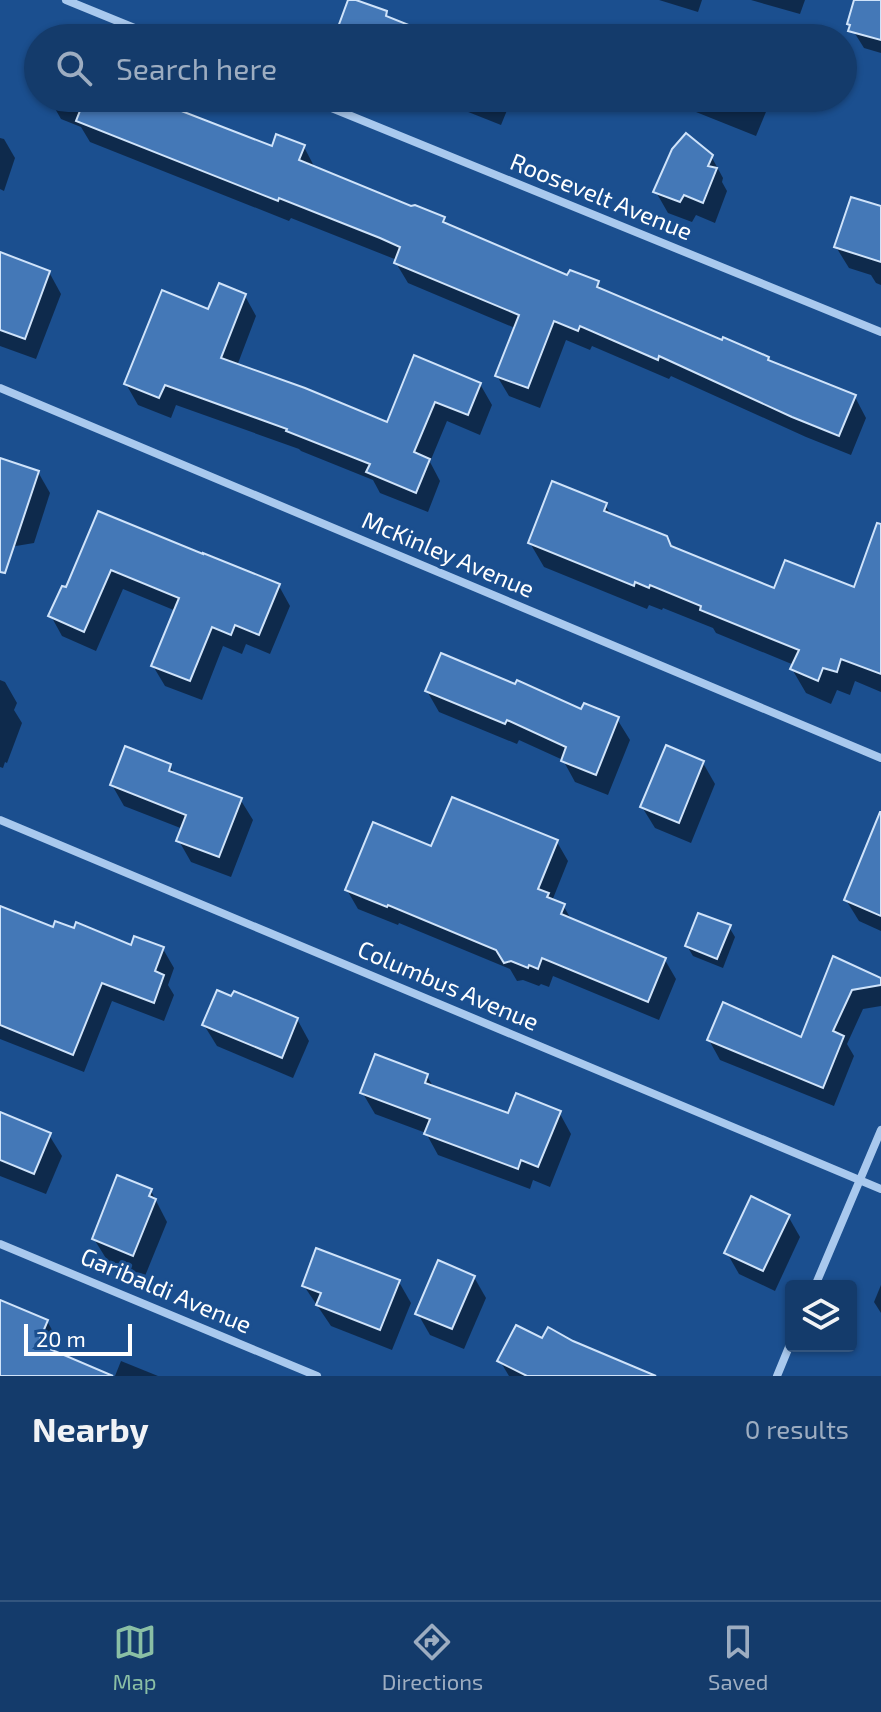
<!DOCTYPE html>
<style>
body{margin:0;font-family:"Exo 2",sans-serif;background:#1d4271;color:#f1f3f6}
.controls{position:absolute;right:24px;bottom:24px;display:grid;overflow:hidden;border-radius:8px;box-shadow:0 2px 6px #0004}
.controls button{width:72px;height:72px;display:grid;place-items:center;padding:0;border:0;border-bottom:2px solid #33557e;background:#143b6b;color:#f1f3f6;font:40px sans-serif}
.scale{position:absolute;left:24px;bottom:20px;width:108px;box-sizing:border-box;padding-left:8px;border:4px solid #fff;border-top:0;font-size:22px;line-height:28px;white-space:nowrap;color:#fff;-webkit-text-stroke:6px #1b4f8f;paint-order:stroke}
.list{margin:0;padding:0;list-style:none}
h2{display:flex;justify-content:space-between;align-items:center;height:104px;margin:0;padding:0 32px;font-size:34px}
h2 small{font-size:26px;font-weight:400;color:#9dadc1}
.icon{flex:none;width:44px;height:44px;fill:none;stroke:currentColor;stroke-width:2;stroke-linecap:round;stroke-linejoin:round}
.map{position:relative;flex:none;width:881px;height:1376px;overflow:hidden}
.search{position:absolute;background:#143b6b;box-shadow:0 2px 6px #0004;left:24px;right:24px;top:24px;height:88px;display:flex;align-items:center;gap:20px;box-sizing:border-box;padding:0 28px;border-radius:44px;color:#9dadc1;font-size:30px}
.sheet{height:224px;background:#143b6b}
nav{display:flex;justify-content:space-around;align-items:center;box-sizing:border-box;height:112px;border-top:2px solid #33557e;background:#143b6b;font-size:22px;color:#9dadc1}
nav a{display:grid;justify-items:center;gap:4px}
nav .on{color:#8abfa5}
.map>svg:first-child{display:block}
.shadow{fill:#0007}
.building{fill:#4478b7;stroke:#cfe3fa;stroke-width:2}
.lines{fill:none;stroke-linecap:round;stroke-linejoin:round}
.street{stroke:#a9c9ee;stroke-width:8}
.labels{text-anchor:middle;stroke-width:6;stroke-linejoin:round;paint-order:stroke}
.street-label{font-size:24px;fill:#fff;stroke:#1b4f8f}
</style>
<div class="map">
<svg width="881" height="1376" viewBox="0 0 881 1376">
<rect width="100%" height="100%" fill="#1b4f8f"/>
<g class="shadow">
<path d="M659,0H702L698,12Z"/>
<path d="M751,0H805L800,14Z"/>
<path d="M856,0H881V53L864,48L849,24Z"/>
<path d="M49,98H142L273,148L304,147L315,168L411,208L444,219L448,226L568,278L598,283L602,291L768,359L770,363L855,397L866,418L851,455L806,437L671,376L669,379L592,346L590,350L566,340L540,408L509,396L497,376L515,328L408,283L396,263L397,260L291,218L289,221L90,142L81,127L61,119Z"/>
<path d="M433,98H512L501,125Z"/>
<path d="M688,98H762L768,107L756,136L696,112Z"/>
<path d="M0,138L4,139L15,158L4,191L0,189Z"/>
<path d="M711,156L723,178L722,182L727,191L715,223L696,215L692,222L668,213L656,192Z"/>
<path d="M881,209V285L876,283L871,275L849,268L836,247Z"/>
<path d="M0,254L49,272L61,294L36,359L0,346Z"/>
<path d="M245,296L256,316L237,366L388,424L415,358L480,384L492,405L480,435L447,421L430,462L440,481L428,512L380,493L373,480L301,451L299,449L176,405L171,418L138,405L126,384L209,312Z"/>
<path d="M0,460L38,472L50,493L34,543L16,546L0,541Z"/>
<path d="M605,505L612,516L671,548L775,590L855,589L881,533V692L855,681L850,695L837,690L831,704L806,693L792,669L794,665L716,633L713,628L663,608L662,610L649,605L647,609L544,567L530,543Z"/>
<path d="M99,513L279,586L290,606L270,654L246,644L242,654L223,646L202,700L165,686L153,666L176,611L123,589L96,651L62,636L51,616L67,590Z"/>
<path d="M0,680L5,682L17,703L14,710L22,723L7,763L5,762L3,768L0,767Z"/>
<path d="M427,691L617,719L630,740L608,795L575,782L563,760L519,740L517,744L439,712Z"/>
<path d="M703,763L715,784L691,843L655,828L642,807Z"/>
<path d="M170,766L175,775L240,799L253,820L231,877L191,862L179,841L183,829L124,806L112,785Z"/>
<path d="M881,837V931L859,921L846,900Z"/>
<path d="M557,842L568,861L552,901L563,905L572,921L665,960L676,979L659,1020L553,976L549,987L541,984L539,986L523,980L517,981L510,969L399,923L398,925L358,909L347,890L432,848Z"/>
<path d="M0,908L54,929L132,947L163,949L174,968L168,985L174,995L164,1021L112,1001L84,1072L0,1039Z"/>
<path d="M729,927L735,937L723,968L693,956L687,946Z"/>
<path d="M835,959L881,980V1006L863,1009L847,1044L854,1056L834,1106L720,1060L709,1040L802,1039Z"/>
<path d="M297,1019L309,1041L293,1078L217,1046L204,1025Z"/>
<path d="M427,1076L434,1088L509,1116L559,1112L571,1134L550,1187L533,1180L530,1189L438,1155L426,1133L375,1114L362,1092Z"/>
<path d="M0,1115L49,1135L62,1156L46,1194L0,1176Z"/>
<path d="M151,1191L167,1222L145,1276L107,1260L94,1239Z"/>
<path d="M788,1216L800,1237L775,1291L739,1274L727,1253Z"/>
<path d="M474,1277L486,1298L464,1349L430,1335L418,1314Z"/>
<path d="M399,1282L411,1303L392,1350L331,1326L304,1286Z"/>
<path d="M881,1285V1313L874,1302Z"/>
<path d="M0,1315L47,1321L59,1342L55,1353L111,1376H0Z"/>
<path d="M543,1340L572,1342L649,1376H509L500,1361Z"/>
<path d="M121,1361L158,1376H115Z"/>
</g>
<g class="building">
<path d="M348,0H356L387,11L386,16L436,36V38H334Z"/>
<path d="M854,0H881V40L848,31L850,25L847,24Z"/>
<path d="M85,98H148L272,146L276,134L305,145L299,160L411,206L415,205L445,217L443,222L567,275L570,270L599,281L597,287L722,340L723,337L769,357L768,360L856,395L839,436L792,417L659,356L658,360L580,326L578,331L554,321L528,388L495,376L519,315L394,263L400,247L380,238L279,198L278,201L76,121Z"/>
<path d="M686,133L713,155L708,166L717,168L703,203L684,195L680,202L653,192L672,149Z"/>
<path d="M851,197L881,206V262L834,247Z"/>
<path d="M0,252L50,271L25,339L0,330Z"/>
<path d="M219,283L246,294L221,358L305,388L387,422L414,355L481,383L468,415L435,402L414,452L430,459L416,493L366,472L370,464L286,431L287,429L165,385L159,398L124,384L162,290L208,309Z"/>
<path d="M0,458L39,471L5,573L0,572Z"/>
<path d="M552,481L607,503L604,511L667,536L671,546L774,588L785,560L854,587L877,523L881,524V674L841,659L837,672L823,668L818,681L790,669L799,650L700,610L701,606L650,585L649,588L635,582L634,586L528,543Z"/>
<path d="M98,511L203,554V553L280,584L259,635L235,625L231,635L212,627L190,681L151,666L179,598L111,570L84,632L48,616L62,586L66,587Z"/>
<path d="M441,653L515,684L517,680L581,709L584,703L619,717L596,775L561,761L566,747L507,720L505,724L425,691Z"/>
<path d="M666,745L704,761L679,823L640,807Z"/>
<path d="M125,746L171,764L169,771L242,798L219,857L176,841L186,815L110,785Z"/>
<path d="M452,797L558,840L538,889L549,893L547,897L565,904L561,914L666,958L648,1002L542,958L538,969L529,965L528,968L511,961L504,963L496,950L388,905L387,907L345,890L373,822L431,846Z"/>
<path d="M880,812H881V916L844,900Z"/>
<path d="M0,906L53,927L55,921L74,928L76,922L131,945L134,936L164,947L155,971L164,975L154,1003L102,983L73,1055L0,1025Z"/>
<path d="M698,913L731,925L717,959L685,946Z"/>
<path d="M833,956L881,978V985L852,990L833,1031L844,1036L823,1088L707,1040L723,1002L801,1037Z"/>
<path d="M217,990L231,996L234,991L298,1018L282,1058L202,1025Z"/>
<path d="M375,1054L428,1074L425,1083L508,1113L516,1093L561,1111L538,1167L521,1160L518,1169L424,1134L430,1119L360,1093Z"/>
<path d="M0,1112L51,1133L34,1174L0,1160Z"/>
<path d="M117,1175L152,1189L149,1196L156,1199L133,1256L92,1239Z"/>
<path d="M751,1196L790,1215L763,1271L724,1253Z"/>
<path d="M316,1248L400,1280L380,1330L316,1305L321,1293L302,1286Z"/>
<path d="M438,1260L475,1276L452,1329L415,1314Z"/>
<path d="M0,1300L48,1320L38,1344L113,1376H0Z"/>
<path d="M516,1325L542,1338L548,1327L573,1341L656,1376H527L497,1361Z"/>
</g>
<g class="lines">
<g class="street">
<path d="M66,0L159,38"/>
<path d="M307,98L881,332"/>
<path d="M0,388L881,758"/>
<path d="M0,820L881,1189"/>
<path d="M0,1244L317,1376"/>
<path d="M815,1286L881,1130"/>
<path d="M777,1376L791,1342"/>
</g>
</g>
<g class="labels">
<g class="street-label">
<text transform="translate(601 197) rotate(22)" y="8">Roosevelt Avenue</text>
<text transform="translate(448 555) rotate(23)" y="8">McKinley Avenue</text>
<text transform="translate(448 986) rotate(23)" y="8">Columbus Avenue</text>
<text transform="translate(166 1291) rotate(23)" y="8">Garibaldi Avenue</text>
</g>
</g>
</svg>
<div class="controls">
<button><svg class="icon" aria-label="layers" viewBox="0 0 24 24"><path d="M12 4l9 5-9 5-9-5zM3 14l9 5 9-5"/></svg></button>
</div>
<div class="scale">20 m</div>
<div class="search"><svg class="icon" aria-label="search" viewBox="0 0 24 24"><circle cx="10" cy="10" r="6"/><path d="M15 15l6 6"/></svg>Search here</div>
</div>
<section class="sheet">
<h2>Nearby<small>0 results</small></h2>
<ul class="list">
</ul>
</section>
<nav>
<a class="on"><svg class="icon" aria-label="map" viewBox="0 0 24 24"><path d="M3 6l6-2 6 2 6-2v14l-6 2-6-2-6 2zM9 4v14M15 6v14"/></svg>Map</a>
<a><svg class="icon" aria-label="directions" viewBox="0 0 24 24"><path d="M12 3l9 9-9 9-9-9zM9 14v-3h6M13 9l2 2-2 2"/></svg>Directions</a>
<a><svg class="icon" aria-label="saved" viewBox="0 0 24 24"><path d="M7 4h10v16l-5-4-5 4z"/></svg>Saved</a>
</nav>
